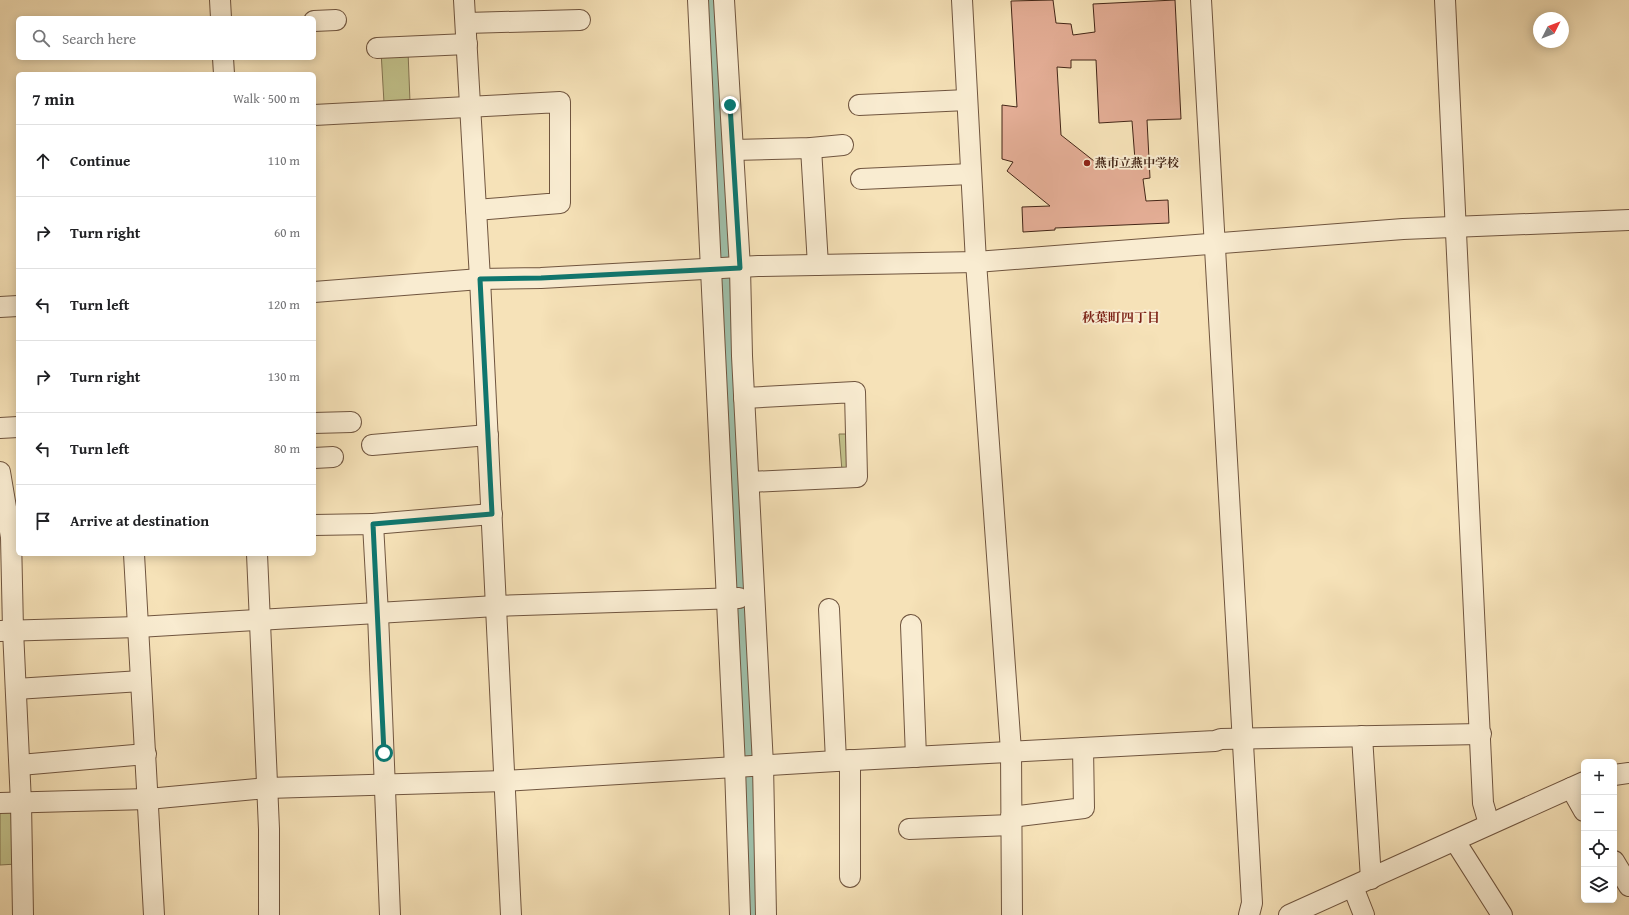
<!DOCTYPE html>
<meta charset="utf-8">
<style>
body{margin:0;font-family:"Gentium Book Plus","Noto Serif JP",serif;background:#f6f6f6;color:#202124}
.controls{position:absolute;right:12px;bottom:12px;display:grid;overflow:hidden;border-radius:6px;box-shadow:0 2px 10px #0003}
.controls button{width:36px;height:36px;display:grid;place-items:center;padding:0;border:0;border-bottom:1px solid #e0e0e0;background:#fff;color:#202124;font:20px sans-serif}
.compass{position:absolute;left:1533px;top:12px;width:36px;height:36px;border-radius:50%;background:#fff;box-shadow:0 2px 10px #0003;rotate:48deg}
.stop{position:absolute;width:12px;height:12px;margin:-9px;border:3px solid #0f766e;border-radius:50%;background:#fff}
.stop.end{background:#0f766e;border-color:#fff;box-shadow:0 1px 4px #0008}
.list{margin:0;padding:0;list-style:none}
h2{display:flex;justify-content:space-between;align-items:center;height:52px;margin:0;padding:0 16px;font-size:17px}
h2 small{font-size:13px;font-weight:400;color:#757577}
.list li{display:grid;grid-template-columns:26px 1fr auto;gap:12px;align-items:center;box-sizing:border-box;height:72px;padding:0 16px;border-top:1px solid #e0e0e0}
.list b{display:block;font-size:15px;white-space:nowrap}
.list em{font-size:13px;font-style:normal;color:#757577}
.icon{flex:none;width:22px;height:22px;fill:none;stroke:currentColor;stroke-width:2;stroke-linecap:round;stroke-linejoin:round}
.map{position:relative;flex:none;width:1629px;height:915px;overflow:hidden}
.search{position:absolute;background:#fff;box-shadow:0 2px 10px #0003;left:16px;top:16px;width:300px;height:44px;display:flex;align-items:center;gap:10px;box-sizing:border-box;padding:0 14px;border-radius:6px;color:#757577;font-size:15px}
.panel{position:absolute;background:#fff;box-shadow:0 2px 10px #0003;left:16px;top:72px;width:300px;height:484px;border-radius:6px}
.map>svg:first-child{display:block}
.green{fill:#c2c28b;stroke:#837451}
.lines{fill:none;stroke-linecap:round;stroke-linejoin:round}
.canal{stroke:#9ebfa9;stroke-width:14}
.building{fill:#e3ad95;stroke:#442617;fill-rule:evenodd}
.minor-casing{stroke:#70553f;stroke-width:22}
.minor{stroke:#f9ecd1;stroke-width:20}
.route{stroke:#0f766e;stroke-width:5}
.poi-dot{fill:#8f2418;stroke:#f9ecd1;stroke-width:1.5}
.labels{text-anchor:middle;stroke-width:4;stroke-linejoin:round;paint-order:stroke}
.poi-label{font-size:12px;font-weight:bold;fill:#442617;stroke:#f9ecd1;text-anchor:start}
.neighbourhood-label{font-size:13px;font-weight:bold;fill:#7a1f14;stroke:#f9ecd1}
</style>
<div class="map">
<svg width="1629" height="915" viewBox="0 0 1629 915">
<rect width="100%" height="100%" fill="#f6e2b8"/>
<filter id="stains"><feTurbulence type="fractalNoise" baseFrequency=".005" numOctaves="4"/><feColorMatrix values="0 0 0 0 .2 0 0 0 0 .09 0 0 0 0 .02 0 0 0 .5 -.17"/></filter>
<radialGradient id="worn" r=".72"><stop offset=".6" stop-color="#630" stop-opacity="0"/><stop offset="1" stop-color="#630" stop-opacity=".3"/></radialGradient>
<g class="green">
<path d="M381,51H408L410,102L384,103Z"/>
<path d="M839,434H853L855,465L842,471Z"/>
<path d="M0,811H12L17,864L0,865Z"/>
</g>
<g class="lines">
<path class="canal" d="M710,0L753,915"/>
</g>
<path class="building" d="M1053,0L1056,23L1071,24L1073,35L1095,32L1093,4L1175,0L1181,119L1147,120L1150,178L1143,179L1146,201L1168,200L1169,223L1055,228V230L1023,232L1022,207L1050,206L1007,171L1013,162L1002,159V105L1017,107L1011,1ZM1071,60H1096L1099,123L1132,121L1135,160L1094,161L1061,135L1057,67L1071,68Z"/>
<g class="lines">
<g class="minor-casing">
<g id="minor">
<path d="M220,0L221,18"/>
<path d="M464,0L480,279L511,915"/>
<path d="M698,0L735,767L740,915"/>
<path d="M724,0L740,268L742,356L763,765L766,915"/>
<path d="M962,0L976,262L1011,751L1012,915"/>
<path d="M1201,0L1252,903L1249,915"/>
<path d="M1445,0L1483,803L1489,824"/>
<path d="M314,21L336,20"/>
<path d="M466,23L580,20"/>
<path d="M377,48L467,44"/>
<path d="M223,58L224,74"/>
<path d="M859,105L967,100"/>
<path d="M314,115L560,102V203L476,210"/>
<path d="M811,148L818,265"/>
<path d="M733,150L811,148L843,145"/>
<path d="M861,179L971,174"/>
<path d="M314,292L480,279L541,278L758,266L976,262L1403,229L1629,220"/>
<path d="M0,307L18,306"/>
<path d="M744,398L855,392L857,477L749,482"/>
<path d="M314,423L351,422"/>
<path d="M0,428L18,427"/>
<path d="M372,445L488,435"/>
<path d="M314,458L333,457"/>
<path d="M0,472L11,537L13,630L21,803L23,915"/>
<path d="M373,524L492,514"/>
<path d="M314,525L373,524L378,614L390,915"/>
<path d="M134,554L154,915"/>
<path d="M257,554L269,829V915"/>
<path d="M829,609L836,761"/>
<path d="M911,625L916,757"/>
<path d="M0,631L138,627L496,606L739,598"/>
<path d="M16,689L141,681"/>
<path d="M1362,736L1371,879"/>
<path d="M850,760V877"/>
<path d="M20,765L146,754"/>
<path d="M1614,775L1629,773"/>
<path d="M1571,788L1584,811"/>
<path d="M0,803L148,799L267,788L505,781L836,761L1215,741L1221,739L1481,734"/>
<path d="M1011,817L1084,808L1083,748"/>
<path d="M909,829L1011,825"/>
<path d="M1455,841L1502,915"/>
<path d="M1614,861L1629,886"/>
<path d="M1353,887L1364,915"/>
<path d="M1289,915L1584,782"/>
</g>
</g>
<use href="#minor" class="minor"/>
</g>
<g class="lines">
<path class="route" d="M384,753L373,524L492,514L480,279L541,278L740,268L730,105"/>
</g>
<circle class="poi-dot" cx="1087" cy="163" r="4"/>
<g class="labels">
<g class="poi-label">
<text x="1095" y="167">燕市立燕中学校</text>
</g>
<g class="neighbourhood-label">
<text x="1121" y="322">秋葉町四丁目</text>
</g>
</g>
<rect width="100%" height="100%" filter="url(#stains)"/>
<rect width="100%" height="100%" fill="url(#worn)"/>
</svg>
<div class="controls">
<button>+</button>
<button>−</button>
<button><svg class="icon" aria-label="locate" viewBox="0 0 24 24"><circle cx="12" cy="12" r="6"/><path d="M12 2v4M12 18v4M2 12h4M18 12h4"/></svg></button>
<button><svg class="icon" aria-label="layers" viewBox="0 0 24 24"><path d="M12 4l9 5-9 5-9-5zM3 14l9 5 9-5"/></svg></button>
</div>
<svg class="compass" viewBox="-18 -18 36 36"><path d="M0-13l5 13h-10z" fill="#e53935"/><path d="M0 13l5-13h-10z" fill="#757577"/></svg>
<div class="stop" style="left:384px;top:753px"></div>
<div class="stop end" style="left:730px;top:105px"></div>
<div class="search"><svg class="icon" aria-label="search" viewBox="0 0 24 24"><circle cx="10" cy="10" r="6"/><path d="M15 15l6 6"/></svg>Search here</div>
<section class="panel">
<h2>7 min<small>Walk · 500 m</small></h2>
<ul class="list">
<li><svg class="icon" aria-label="ahead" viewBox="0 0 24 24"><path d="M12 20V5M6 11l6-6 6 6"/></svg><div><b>Continue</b></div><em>110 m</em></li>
<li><svg class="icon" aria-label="right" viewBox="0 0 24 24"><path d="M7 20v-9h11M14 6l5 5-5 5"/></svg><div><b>Turn right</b></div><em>60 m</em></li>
<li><svg class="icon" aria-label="left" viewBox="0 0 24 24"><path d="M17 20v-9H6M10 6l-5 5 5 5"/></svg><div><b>Turn left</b></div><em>120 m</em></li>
<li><svg class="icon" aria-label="right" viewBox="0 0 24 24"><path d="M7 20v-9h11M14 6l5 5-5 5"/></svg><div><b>Turn right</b></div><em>130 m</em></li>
<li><svg class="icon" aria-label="left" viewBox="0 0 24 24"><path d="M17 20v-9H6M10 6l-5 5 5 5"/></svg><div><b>Turn left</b></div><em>80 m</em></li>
<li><svg class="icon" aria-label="arrive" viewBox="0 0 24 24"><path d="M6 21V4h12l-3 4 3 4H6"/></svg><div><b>Arrive at destination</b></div></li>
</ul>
</section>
</div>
